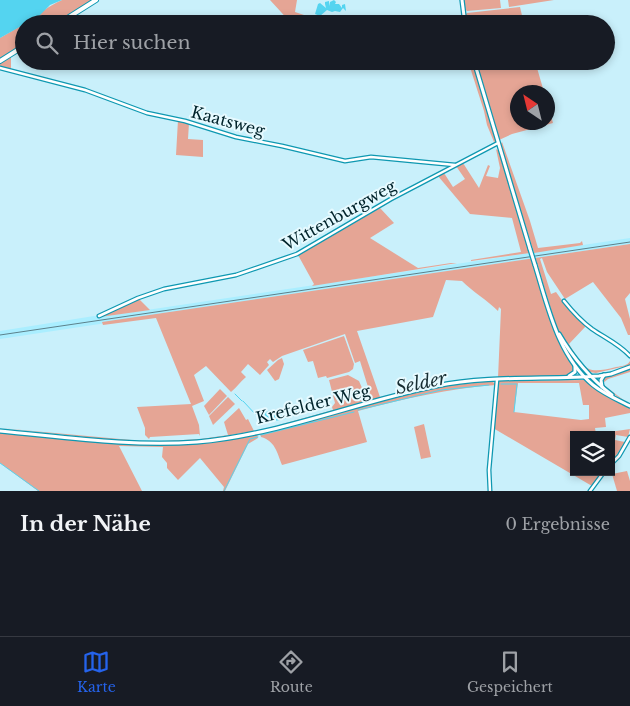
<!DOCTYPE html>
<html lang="de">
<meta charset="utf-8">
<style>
body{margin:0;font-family:"Libre Baskerville",serif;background:#20242c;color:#f1f3f6}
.controls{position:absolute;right:15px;bottom:15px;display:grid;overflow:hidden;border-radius:0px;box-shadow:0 2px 8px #0003}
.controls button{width:45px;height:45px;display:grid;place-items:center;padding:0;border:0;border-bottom:1px solid #363941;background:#171b24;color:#f1f3f6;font:25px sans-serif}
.compass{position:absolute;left:510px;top:85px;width:45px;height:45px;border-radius:50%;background:#171b24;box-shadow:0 2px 8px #0003;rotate:325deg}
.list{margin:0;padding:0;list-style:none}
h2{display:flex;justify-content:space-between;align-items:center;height:65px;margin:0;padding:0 20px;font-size:21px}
h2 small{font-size:16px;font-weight:400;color:#9ea1a6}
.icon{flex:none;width:28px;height:28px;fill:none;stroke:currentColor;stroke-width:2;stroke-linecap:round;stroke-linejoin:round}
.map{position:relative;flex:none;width:630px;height:491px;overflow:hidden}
.search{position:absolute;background:#171b24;box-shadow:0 2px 8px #0003;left:15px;right:15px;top:15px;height:55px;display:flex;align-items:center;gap:12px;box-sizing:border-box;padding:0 18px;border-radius:28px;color:#9ea1a6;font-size:19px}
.sheet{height:145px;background:#171b24}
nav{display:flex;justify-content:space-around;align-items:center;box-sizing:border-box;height:70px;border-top:1px solid #363941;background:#171b24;font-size:14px;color:#9ea1a6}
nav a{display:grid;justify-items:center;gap:2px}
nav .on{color:#2563eb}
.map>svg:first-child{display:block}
.built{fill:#aef}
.green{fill:#e5a595;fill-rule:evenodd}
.water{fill:#54d4f0}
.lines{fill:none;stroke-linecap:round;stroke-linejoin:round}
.stream{stroke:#54d4f0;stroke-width:1}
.minor-casing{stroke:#0e98b1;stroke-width:5}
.tertiary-casing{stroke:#0e98b1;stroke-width:5.5}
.primary-casing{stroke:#0e98b1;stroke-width:6}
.minor{stroke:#fff;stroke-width:2.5}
.tertiary{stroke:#fff;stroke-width:3}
.primary{stroke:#fff;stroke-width:4}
.rail{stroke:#5c818b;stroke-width:1}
.tertiary-bridge-casing{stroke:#0e98b1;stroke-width:5.5;stroke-linecap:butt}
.tertiary-bridge{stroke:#fff;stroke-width:3}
.labels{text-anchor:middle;stroke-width:4;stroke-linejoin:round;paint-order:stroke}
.street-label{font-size:16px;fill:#00232b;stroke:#e6faff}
.water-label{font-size:18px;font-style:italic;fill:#172d32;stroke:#e6faff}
</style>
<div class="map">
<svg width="630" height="491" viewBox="0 0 630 491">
<rect width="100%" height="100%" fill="#c9f0fb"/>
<path class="built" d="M630,238V244L0,339V331L94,316L100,317Z"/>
<g class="green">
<path d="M62,0H94L56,24H24C37,16 48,6 62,0Z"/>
<path d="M270,0H297L295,12L307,16L304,24H292Z"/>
<path d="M463,0H500L501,8L467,11L464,8Z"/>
<path d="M508,0H554L509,7Z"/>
<path d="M520,7L524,24H466L465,15L467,13Z"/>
<path d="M24,24V44L0,59V38Z"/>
<path d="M24,47V49L11,57V69L0,67V62Z"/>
<path d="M468,61H472L496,141L494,142L487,125L484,111Z"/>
<path d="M475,61H535L544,92H518V122H548V106L553,123L512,134L499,140Z"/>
<path d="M178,120L189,123L188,139L203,140V157L176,155Z"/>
<path d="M502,142L530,221L538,248L580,243L582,241L583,245L534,253L500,145Z"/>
<path d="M496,149L500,152L530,253L471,261V260L521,252L512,218L470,214L438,176L444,173L453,187L465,179L456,166L463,163L479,188L488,165L490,166L486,176L498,178L500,168Z"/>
<path d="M380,208L394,223L370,238L418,268L451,263H457L312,286L314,284L298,255Z"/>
<path d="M630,244V293L625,299L630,319V335H628L621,318L593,282L565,299L547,272L542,258L540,259L551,294L556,292L569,310L586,326L569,344C584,369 586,375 616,367C622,366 627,366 630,361V365L596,373L589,372L584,368L566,344L557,329L536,260H532L555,334L574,366L573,373C557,380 517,378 498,378L501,309L499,307L498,311C487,300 473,292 462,281L446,280L433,317L357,331L380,397L440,383L495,377V378L446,383L420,388L261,430L333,410L332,407L335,403L329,380L348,375L359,381L362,388L368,387L360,361L355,363L345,334L282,356L273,362L270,359L267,362L269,365L260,375L248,364L241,372L246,377C240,382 237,387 231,392L206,366L194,375L204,401L192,406L199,425L200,436L199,434L150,437L149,439L145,435V428L137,407L191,404L156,318L103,325L102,322Z"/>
<path d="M139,299L150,310L100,317L101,316Z"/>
<path d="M344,336L354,364L353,369L349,372L327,378L326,376L318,378L313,361L308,362L303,350Z"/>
<path d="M282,358L284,364L279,379L275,381L267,370L278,360Z"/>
<path d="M630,368V372L608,379L603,383L605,386L630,405L603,387L602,380L604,377Z"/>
<path d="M584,380L601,392L630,408V413L605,418L606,427L595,428L596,434L630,429L628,437L616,435L615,440L625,442L611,463V435H574V472H603L592,486L493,428L498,383L500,381ZM518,383H579L583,405H589V419L581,420L514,412Z"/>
<path d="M492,381L496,385C449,388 404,399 358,411L367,442L282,465C277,452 275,441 261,437L260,433L437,387Z"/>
<path d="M220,389L227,396L209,415L204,406Z"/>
<path d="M228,397L235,404L213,425L209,416Z"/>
<path d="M239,408L246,420L248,419L254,431L202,440L147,442L201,439L228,435L224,422Z"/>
<path d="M424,424L431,457L421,459L414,427Z"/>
<path d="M0,428L142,441L104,439Z"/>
<path d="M0,432L108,442L164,445L211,442L257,433L258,438L248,444L225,491H223L224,487L200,458L178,480L167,468V463L162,457L163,447L119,446L142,491H38L0,463Z"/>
<path d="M627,471L630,481V491H617L612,474Z"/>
</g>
<g class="water">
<path d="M0,0H62L50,5L39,16L0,38Z"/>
<path d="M334,0L336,2L335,4H339L342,8V5L345,4L346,11L343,8L340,12L335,11L332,12L327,10L320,16L315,14L318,4L320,3L326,8L325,4V2L329,1V6L330,2Z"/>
<path d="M297,405L299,406L300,413C291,419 267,424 258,419L257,416C268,408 284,410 297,405Z"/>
</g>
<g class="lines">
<g class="stream">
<path d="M501,384H517L514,412"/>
<path d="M235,394L242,401"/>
<path d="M243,401L257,416"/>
<path d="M358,410L441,390L489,385"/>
<path d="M261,435L354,412"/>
<path d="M0,463L39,491"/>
<path d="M224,491L250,439L258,437"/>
</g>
<g class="minor-casing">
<g id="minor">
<path d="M0,68L85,90L147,113L185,121L236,137L282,146L345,161L371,157L455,165"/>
<path d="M564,301C572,311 581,321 592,329C605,338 619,344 630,356"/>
<path d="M99,316L138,298L164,289L236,275L297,254L391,199L498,143"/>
<path d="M611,464L619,456L630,437"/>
<path d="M490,491L489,470L497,380"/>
<path d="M590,491L604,472"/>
</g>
</g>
<g class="tertiary-casing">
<g id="tertiary">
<path d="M462,0L465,24"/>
<path d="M474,61L530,249"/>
<path d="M535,265C548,307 558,356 593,385C604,394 618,400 630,406"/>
<path d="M559,334C573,358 590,378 612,395"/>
<path d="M569,376L575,372V366"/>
<path d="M602,387L601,380L604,375"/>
<path d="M0,431C65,437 131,447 197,442C279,435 356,402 436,386C490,375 545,380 599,376L611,374L630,367"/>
</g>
</g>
<g class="primary-casing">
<g id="primary">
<path d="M58,24L96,0"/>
<path d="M0,61L24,46"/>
</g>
</g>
<use href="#minor" class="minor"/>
<use href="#tertiary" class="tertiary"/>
<use href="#primary" class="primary"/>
<path class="rail" d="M0,335L630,242"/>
<g class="tertiary-bridge-casing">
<path id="tertiary-bridge" d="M530,249L535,265"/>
</g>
<use href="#tertiary-bridge" class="tertiary-bridge"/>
</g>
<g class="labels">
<g class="street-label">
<text transform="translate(228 121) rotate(15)" y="6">Kaatsweg</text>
<text transform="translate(339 215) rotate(-29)" y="6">Wittenburgweg</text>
<text transform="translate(313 404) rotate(-14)" y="6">Krefelder Weg</text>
</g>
<g class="water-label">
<text transform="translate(421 383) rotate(-12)" y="6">Selder</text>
</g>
</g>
</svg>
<div class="controls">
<button><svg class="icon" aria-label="layers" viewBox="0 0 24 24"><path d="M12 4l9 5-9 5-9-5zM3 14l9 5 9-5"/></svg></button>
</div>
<svg class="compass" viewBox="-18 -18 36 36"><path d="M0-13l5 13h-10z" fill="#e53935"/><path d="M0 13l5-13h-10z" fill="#9ea1a6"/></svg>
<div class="search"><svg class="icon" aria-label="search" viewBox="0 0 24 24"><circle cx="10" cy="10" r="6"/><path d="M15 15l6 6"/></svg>Hier suchen</div>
</div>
<section class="sheet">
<h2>In der Nähe<small>0 Ergebnisse</small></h2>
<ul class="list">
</ul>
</section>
<nav>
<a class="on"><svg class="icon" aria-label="map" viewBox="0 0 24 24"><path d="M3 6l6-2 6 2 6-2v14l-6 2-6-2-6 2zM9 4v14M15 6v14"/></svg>Karte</a>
<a><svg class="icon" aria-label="directions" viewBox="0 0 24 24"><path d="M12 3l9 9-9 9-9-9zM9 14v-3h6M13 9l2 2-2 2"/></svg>Route</a>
<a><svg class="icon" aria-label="saved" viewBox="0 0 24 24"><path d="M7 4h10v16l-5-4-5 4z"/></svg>Gespeichert</a>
</nav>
